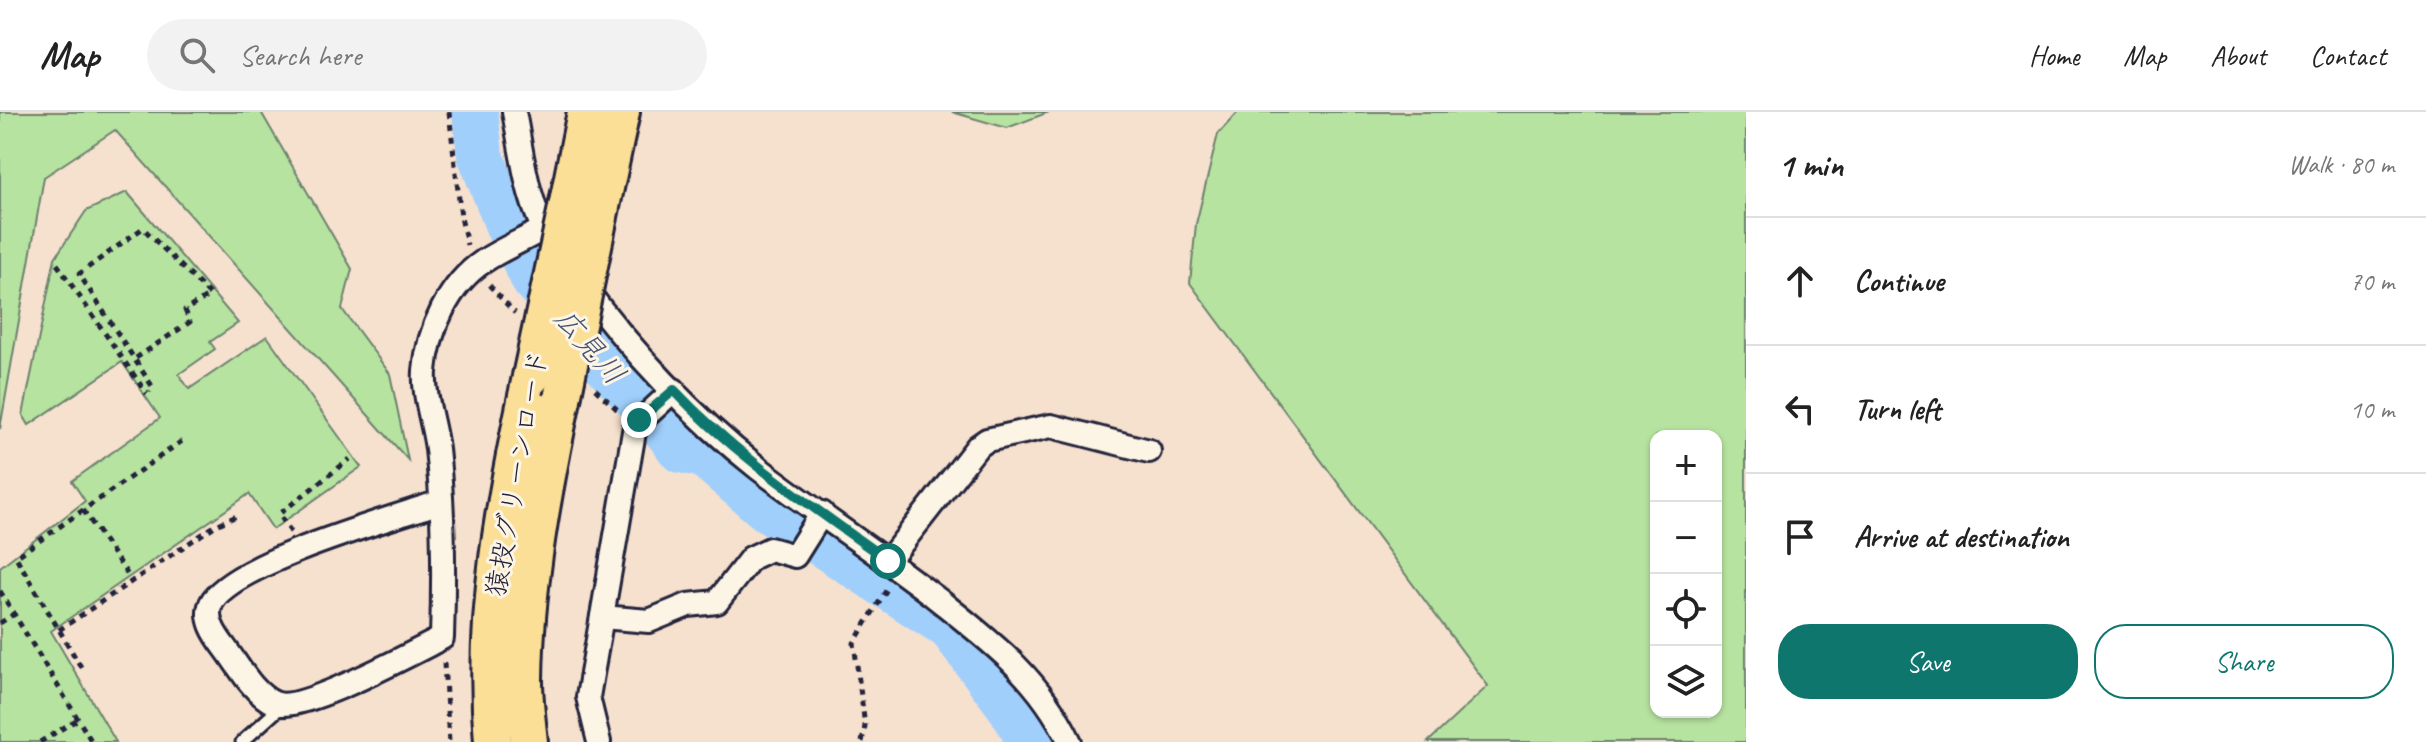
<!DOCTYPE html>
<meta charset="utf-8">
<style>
body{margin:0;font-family:Caveat,"Klee One",sans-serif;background:#f2f2f2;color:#222}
.controls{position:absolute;right:24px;bottom:24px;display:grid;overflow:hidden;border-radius:16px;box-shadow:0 2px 6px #0004}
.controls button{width:72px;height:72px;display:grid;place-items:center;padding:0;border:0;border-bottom:2px solid #e0e0e0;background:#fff;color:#222;font:40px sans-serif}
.stop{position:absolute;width:24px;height:24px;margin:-18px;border:6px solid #0f766e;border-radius:50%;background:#fff}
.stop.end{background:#0f766e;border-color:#fff;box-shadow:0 2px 8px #0008}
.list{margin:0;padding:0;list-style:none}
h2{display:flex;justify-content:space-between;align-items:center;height:104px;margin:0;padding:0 32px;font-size:34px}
h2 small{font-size:26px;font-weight:400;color:#767676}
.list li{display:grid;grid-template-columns:52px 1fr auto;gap:24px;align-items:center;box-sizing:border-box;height:128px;padding:0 32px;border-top:2px solid #e0e0e0}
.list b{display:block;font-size:30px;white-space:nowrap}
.list em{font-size:26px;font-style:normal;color:#767676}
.actions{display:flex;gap:16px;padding:24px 32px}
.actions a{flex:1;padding:18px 0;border:2px solid #0f766e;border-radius:32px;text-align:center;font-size:28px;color:#0f766e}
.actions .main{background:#0f766e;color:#fff}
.icon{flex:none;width:44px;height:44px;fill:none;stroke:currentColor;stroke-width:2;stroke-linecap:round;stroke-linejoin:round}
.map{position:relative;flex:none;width:1746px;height:630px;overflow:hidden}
header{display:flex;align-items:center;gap:48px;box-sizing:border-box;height:112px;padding:0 40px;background:#fff;border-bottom:2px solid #e0e0e0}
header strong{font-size:38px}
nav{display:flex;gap:44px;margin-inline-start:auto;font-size:28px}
.search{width:560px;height:72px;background:#f2f2f2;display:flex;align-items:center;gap:20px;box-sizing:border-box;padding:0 28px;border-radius:44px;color:#767676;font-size:30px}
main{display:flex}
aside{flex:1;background:#fff}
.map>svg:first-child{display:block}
.green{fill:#b7e3a0;stroke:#6c826e;stroke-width:2;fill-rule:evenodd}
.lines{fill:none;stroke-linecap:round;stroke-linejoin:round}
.river{stroke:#a0cffc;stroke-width:46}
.service-casing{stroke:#22223b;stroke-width:17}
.minor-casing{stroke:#22223b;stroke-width:28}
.primary-casing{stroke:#22223b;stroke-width:42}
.path{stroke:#22223b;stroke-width:5;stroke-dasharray:6 6;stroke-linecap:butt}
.service{stroke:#fcf5e5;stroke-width:11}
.minor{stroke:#fcf5e5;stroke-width:22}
.primary{stroke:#fbdf96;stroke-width:36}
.primary-bridge-casing{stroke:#22223b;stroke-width:42;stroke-linecap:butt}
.primary-bridge{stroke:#fbdf96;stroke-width:36}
.route{stroke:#0f766e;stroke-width:10}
.labels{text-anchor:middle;stroke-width:6;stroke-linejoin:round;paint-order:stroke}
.street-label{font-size:28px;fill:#22223b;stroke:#fcf5e5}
.water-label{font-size:30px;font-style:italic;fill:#485675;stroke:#fcf5e5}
</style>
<header>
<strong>Map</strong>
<div class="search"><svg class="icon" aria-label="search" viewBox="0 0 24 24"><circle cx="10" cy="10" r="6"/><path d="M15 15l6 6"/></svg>Search here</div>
<nav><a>Home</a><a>Map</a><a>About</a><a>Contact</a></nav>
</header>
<main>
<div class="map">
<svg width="1746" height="630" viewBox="0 0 1746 630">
<rect width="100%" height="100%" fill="#f6e1cf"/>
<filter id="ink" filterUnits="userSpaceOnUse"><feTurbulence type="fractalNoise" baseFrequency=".0125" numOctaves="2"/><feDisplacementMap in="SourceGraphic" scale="16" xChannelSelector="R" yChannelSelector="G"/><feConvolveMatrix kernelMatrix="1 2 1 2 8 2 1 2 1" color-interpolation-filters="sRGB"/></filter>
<g filter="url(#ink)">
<g class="green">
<path d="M0,0H261L352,157L342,197L390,262L408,348L115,18L44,65L0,317Z"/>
<path d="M952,0H1049L1007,16Z"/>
<path d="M1238,0H1746V630H1428L1488,574L1190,171L1196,112L1218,22ZM1656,324H1716V600H1656Z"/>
<path d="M127,80L238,211L210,230L215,237L179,262L189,277L267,224L361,355L273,417L249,382L51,519L116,630H0V455L85,389L72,369L160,306L122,250L29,313L23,303L55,146L86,99Z"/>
</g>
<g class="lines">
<path class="river" d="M475,0L480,42L508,114L534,168L624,273L659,309L681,338L704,343L766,396L950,515L1011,596L1030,630"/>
<g class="service-casing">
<path id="service" d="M242,630L282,594"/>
</g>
<g class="minor-casing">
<g id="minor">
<path d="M514,0C522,40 527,95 551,128"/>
<path d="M582,172C630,238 694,306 758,356C818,402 881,443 940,489C994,532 1039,566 1070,630"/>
<path d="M440,390C390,407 240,449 213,488C202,505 216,524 226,537C240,556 253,581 274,591C300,602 414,540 442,526C444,464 444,399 437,337C434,312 423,283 425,259C428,218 449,172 484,149C502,137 524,128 543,117"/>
<path d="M888,449L977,335L987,328L1051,314L1149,339"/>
<path d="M602,505L649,509L688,493L717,490L751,446L770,437L795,444L822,401"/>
<path d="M599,630L588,585L635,314L674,278"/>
</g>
</g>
<g class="primary-casing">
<g id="primary">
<path d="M567,96L586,0"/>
<path d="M599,104L621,0"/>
<path d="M493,630C482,501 505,390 531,265"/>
<path d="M529,630C527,610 524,589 524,568C525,473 543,380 562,287"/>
</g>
</g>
<g class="path">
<path d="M449,0L461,105L467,133"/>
<path d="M57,152L147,282"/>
<path d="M489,173L515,201"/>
<path d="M136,246L190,210L185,198L210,183L143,116L79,162L152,274L149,280"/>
<path d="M595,277L620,300"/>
<path d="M83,398L132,469"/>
<path d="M291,420L279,402L350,347"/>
<path d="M0,479L92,630"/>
<path d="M0,511L14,502"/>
<path d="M59,518L216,413L239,403"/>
<path d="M444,551L449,630"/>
<path d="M81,555L16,445L185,327"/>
<path d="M40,630L78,607"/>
<path d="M862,630L865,614L854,531L887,477"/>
</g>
<use href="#service" class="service"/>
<use href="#minor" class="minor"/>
<use href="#primary" class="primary"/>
<g class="primary-bridge-casing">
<g id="primary-bridge">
<path d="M531,265L567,96"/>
<path d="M562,287L599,104"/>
</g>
</g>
<use href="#primary-bridge" class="primary-bridge"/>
</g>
</g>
<g class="lines" filter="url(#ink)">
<path class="route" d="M639,308L674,278C737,345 814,395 888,449"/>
</g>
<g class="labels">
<g class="street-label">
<text transform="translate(516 361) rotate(-80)" y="10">猿投グリーンロード</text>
</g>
<g class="water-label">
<text transform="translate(590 234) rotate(49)" y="10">広見川</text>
</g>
</g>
</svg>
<div class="controls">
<button>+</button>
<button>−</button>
<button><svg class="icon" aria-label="locate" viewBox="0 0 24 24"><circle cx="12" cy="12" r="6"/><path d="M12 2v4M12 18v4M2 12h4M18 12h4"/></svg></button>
<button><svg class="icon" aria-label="layers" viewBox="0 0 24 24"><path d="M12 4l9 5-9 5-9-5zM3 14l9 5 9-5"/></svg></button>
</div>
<div class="stop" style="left:888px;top:449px"></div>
<div class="stop end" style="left:639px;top:308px"></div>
</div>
<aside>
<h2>1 min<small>Walk · 80 m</small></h2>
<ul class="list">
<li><svg class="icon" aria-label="ahead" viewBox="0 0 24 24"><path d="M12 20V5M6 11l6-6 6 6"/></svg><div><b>Continue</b></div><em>70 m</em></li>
<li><svg class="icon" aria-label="left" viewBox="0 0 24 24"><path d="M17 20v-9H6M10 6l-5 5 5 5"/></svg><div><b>Turn left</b></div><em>10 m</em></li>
<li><svg class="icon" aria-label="arrive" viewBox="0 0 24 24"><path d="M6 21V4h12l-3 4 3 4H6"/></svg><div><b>Arrive at destination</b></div></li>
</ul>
<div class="actions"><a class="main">Save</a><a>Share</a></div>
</aside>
</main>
